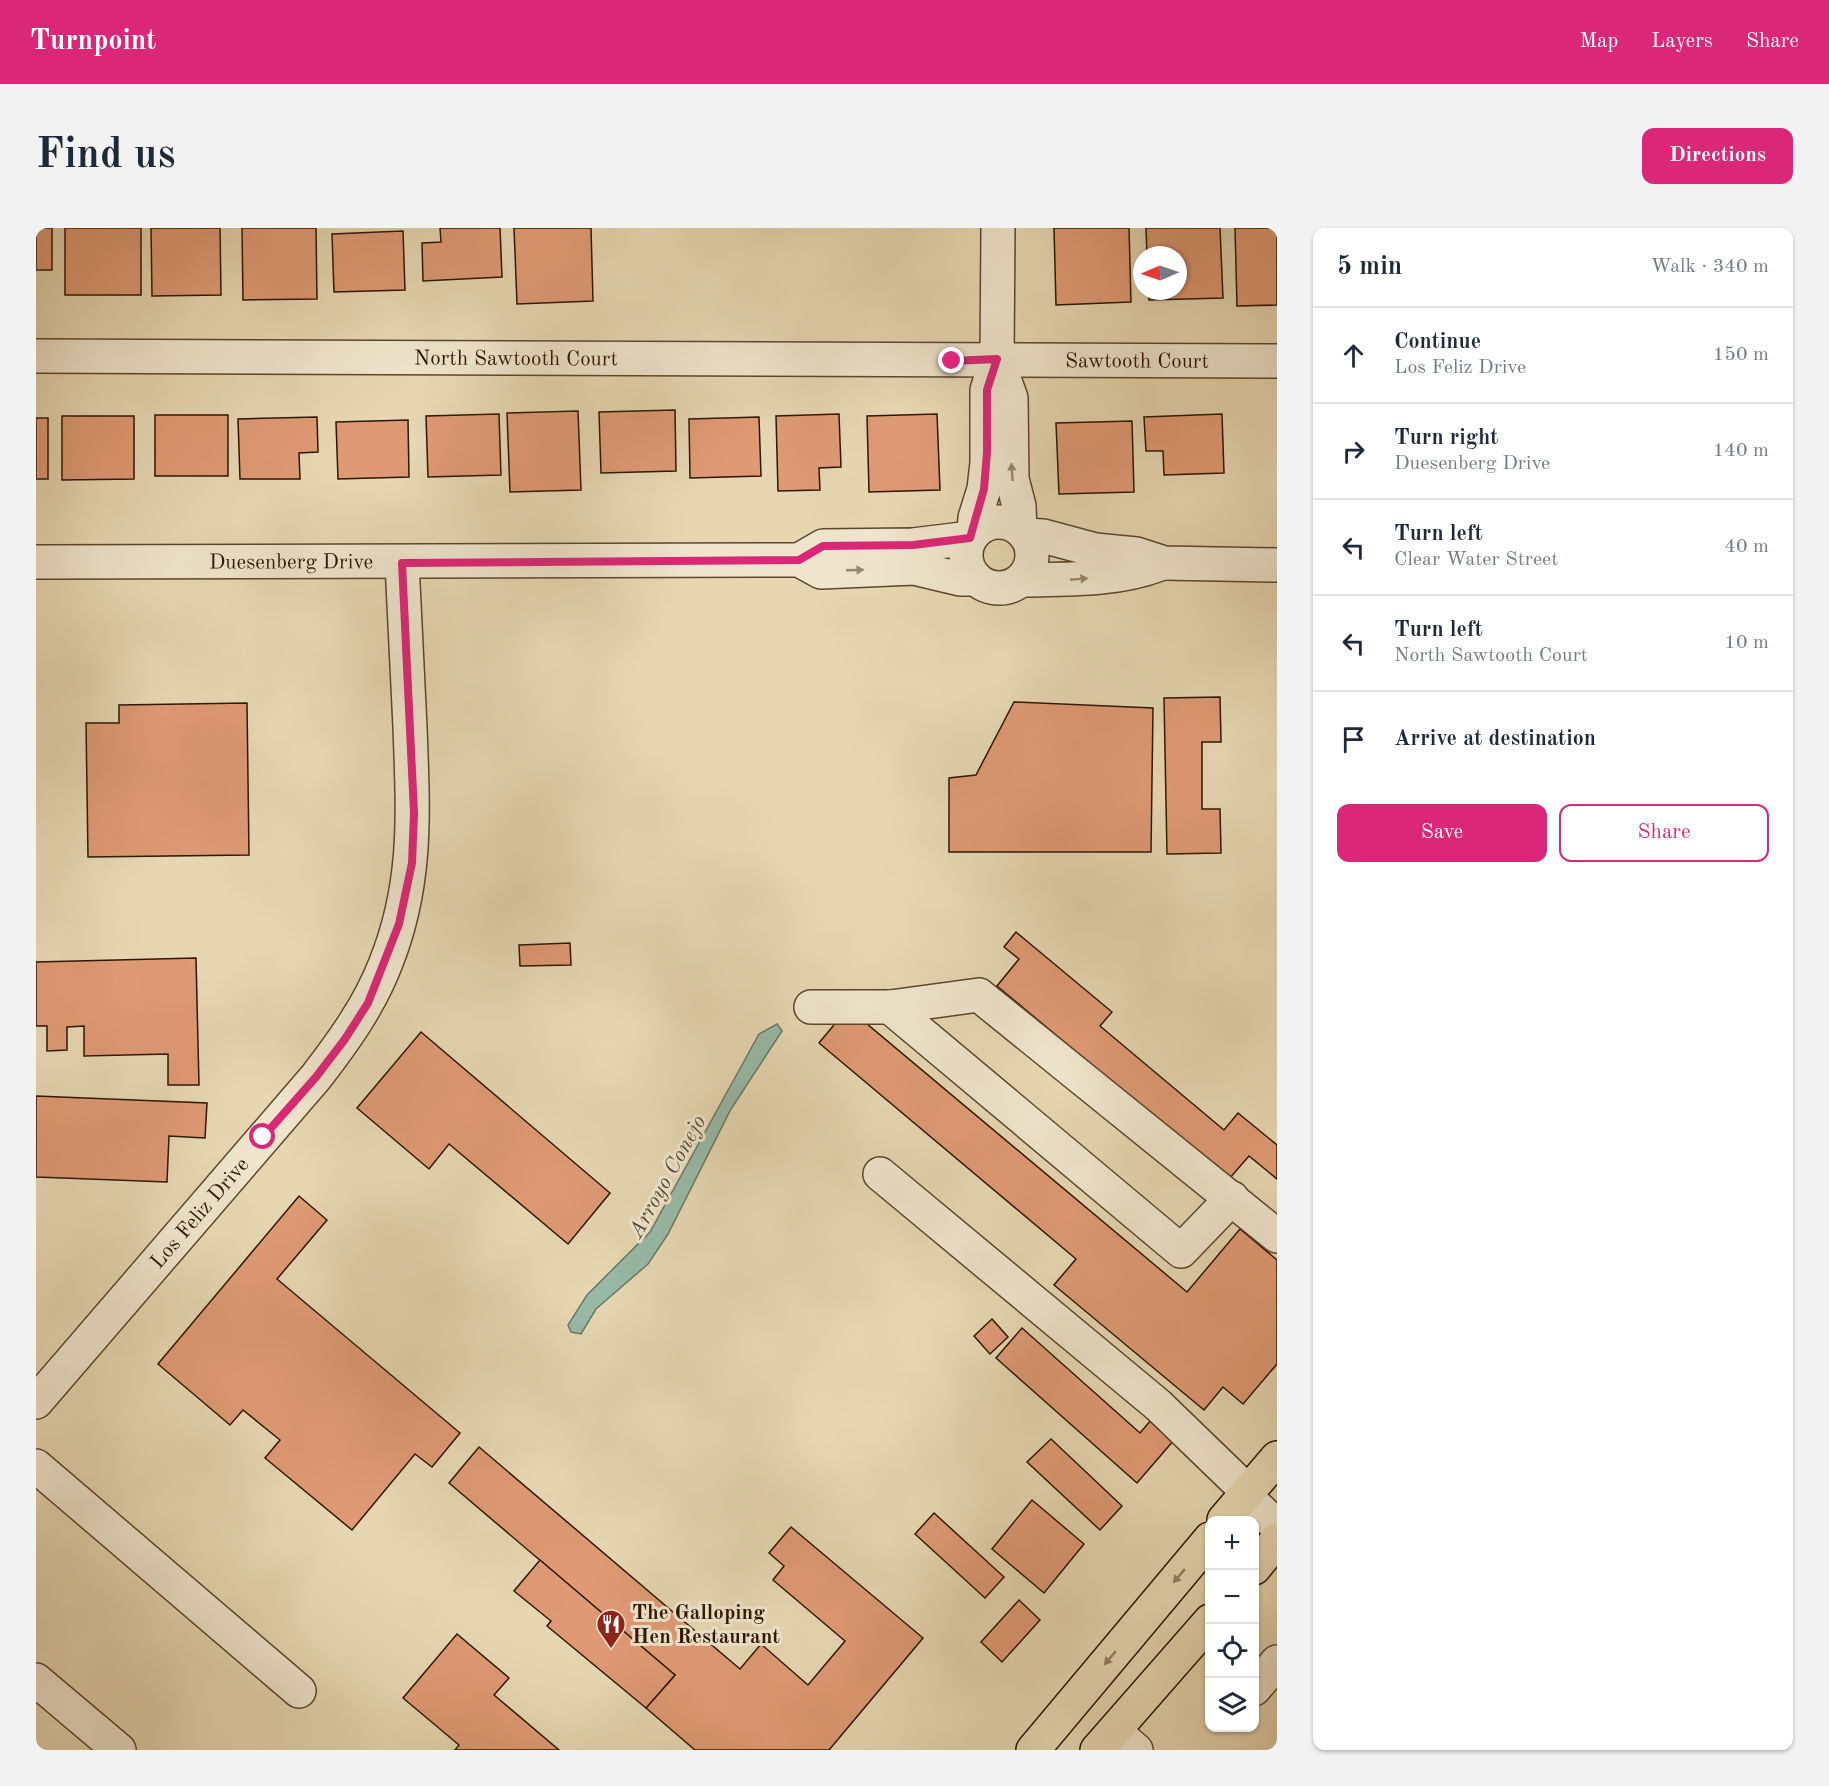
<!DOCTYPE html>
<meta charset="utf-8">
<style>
body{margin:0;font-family:"Old Standard TT",serif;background:#f2f2f3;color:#1f2937}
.controls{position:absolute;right:18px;bottom:18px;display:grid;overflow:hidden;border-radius:12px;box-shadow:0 2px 4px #0004}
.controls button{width:54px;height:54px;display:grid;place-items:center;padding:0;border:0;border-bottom:2px solid #e0e1e3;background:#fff;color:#1f2937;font:30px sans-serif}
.compass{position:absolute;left:1097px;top:18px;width:54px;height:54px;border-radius:50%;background:#fff;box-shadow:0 2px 4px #0004;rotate:268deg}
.stop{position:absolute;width:18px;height:18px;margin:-14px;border:4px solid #db2777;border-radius:50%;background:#fff}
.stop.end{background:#db2777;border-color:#fff;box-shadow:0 2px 6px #0008}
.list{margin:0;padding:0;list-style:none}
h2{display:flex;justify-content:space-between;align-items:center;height:78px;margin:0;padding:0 24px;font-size:26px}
h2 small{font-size:20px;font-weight:400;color:#747a83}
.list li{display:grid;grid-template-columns:39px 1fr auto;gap:18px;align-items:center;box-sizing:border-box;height:96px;padding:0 24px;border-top:2px solid #e0e1e3}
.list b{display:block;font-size:22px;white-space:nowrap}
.list p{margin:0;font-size:20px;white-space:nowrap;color:#747a83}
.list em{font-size:20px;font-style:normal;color:#747a83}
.actions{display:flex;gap:12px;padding:18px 24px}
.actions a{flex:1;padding:14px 0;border:2px solid #db2777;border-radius:12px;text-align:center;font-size:21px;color:#db2777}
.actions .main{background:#db2777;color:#fff}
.icon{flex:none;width:33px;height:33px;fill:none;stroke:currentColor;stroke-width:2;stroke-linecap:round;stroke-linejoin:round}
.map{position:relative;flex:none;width:1241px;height:1522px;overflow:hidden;border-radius:12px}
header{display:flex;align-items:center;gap:36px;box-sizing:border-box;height:84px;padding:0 30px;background:#db2777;color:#fff}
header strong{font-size:28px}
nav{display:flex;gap:33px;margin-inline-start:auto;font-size:21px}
.intro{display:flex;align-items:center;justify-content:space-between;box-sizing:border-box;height:144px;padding:0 36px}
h1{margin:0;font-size:42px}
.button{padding:15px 27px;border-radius:12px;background:#db2777;color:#fff;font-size:21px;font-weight:700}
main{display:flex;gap:36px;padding:0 36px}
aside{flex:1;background:#fff;border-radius:12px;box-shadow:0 2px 4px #0004}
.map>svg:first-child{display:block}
.water{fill:#97baa7;stroke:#6d7864;stroke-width:1.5}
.building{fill:#df9a75;stroke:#2e1600;stroke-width:1.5}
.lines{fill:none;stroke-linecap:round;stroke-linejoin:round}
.minor-casing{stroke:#5c462c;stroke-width:36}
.major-casing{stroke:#2e1600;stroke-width:36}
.minor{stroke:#efe5cd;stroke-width:33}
.major{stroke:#e6d7b2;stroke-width:33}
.oneway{fill:#988871}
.oneway2{fill:#938062}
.route{stroke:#db2777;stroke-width:8}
.labels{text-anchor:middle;stroke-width:6;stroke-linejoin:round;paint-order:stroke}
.street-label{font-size:21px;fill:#2e1600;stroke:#efe5cd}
.poi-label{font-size:21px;font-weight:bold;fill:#2e1600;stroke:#efe5cd;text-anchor:start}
.water-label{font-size:22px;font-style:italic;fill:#534f3a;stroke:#efe5cd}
</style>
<header>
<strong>Turnpoint</strong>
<nav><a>Map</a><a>Layers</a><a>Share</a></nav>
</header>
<div class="intro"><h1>Find us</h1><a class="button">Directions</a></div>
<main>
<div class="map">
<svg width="1241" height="1522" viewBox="0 0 1241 1522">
<rect width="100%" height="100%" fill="#e6d7b2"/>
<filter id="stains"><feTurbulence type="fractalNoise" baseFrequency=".00333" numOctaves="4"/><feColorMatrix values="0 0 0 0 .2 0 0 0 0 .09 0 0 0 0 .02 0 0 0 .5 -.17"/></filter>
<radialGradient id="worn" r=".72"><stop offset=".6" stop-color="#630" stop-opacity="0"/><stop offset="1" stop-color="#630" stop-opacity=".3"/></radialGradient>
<path class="water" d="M741,796L746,803L695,881L632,1006L612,1036L560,1081L545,1106L535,1104L532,1097L551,1067L614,1004L723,806Z"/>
<g class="building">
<rect x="0" y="0" width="16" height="42"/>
<rect x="29" y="0" width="76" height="67"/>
<path d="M115,0H184L185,67L116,68Z"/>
<path d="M206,0H280L281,71L207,72Z"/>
<path d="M404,0H464L466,49L387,53L386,15L405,14Z"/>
<path d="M478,0H555L557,73L481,76Z"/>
<path d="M1018,0H1093L1095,74L1020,77Z"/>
<path d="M1110,0H1184L1187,70L1113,72L1112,63H1142V27H1111Z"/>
<path d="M1199,0H1241V77L1201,78Z"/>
<path d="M367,3L369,62L298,64L296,6Z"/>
<path d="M639,182L640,243L565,245L563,184Z"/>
<path d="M542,183L545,262L474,264L471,185Z"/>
<path d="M463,186L465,247L392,249L390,188Z"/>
<path d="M803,186L805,239L783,240L784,262L742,263L740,188Z"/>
<path d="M901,186L904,262L833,264L831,188Z"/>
<path d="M1186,186L1188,245L1128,247L1127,223H1110L1108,189Z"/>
<rect x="119" y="187" width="73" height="61"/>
<path d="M26,188H98V251L26,252Z"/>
<path d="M281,189L282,224L263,225L264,251H204L202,191Z"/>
<path d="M723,189L725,248L654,250L653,191Z"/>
<rect x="0" y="190" width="12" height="61"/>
<path d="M372,192L373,249L302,251L300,194Z"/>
<path d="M1096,193L1098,264L1023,266L1020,195Z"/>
<path d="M1184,469L1185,514H1166V581H1184L1185,625L1131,626L1128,470Z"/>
<path d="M978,474L1117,480L1115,624H913V550L940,547Z"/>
<path d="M211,475L213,627L52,629L50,495H83V477Z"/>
<path d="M980,704L1076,784L1064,798L1188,902L1202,885L1241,917V951L1213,928L1193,951L961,758L983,731L968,719Z"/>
<path d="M534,715L535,737L484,738L483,717Z"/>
<path d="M160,730L163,857H132V826L48,828V798L31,799V822L11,823V798H0V734Z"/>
<path d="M812,780L1151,1064L1204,1001L1241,1032V1136L1207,1176L1187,1159L1168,1182L1018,1057L1040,1031L783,815Z"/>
<path d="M385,804L574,965L532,1016L413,916L393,941L321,880Z"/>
<path d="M0,868L171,875L169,910L133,908L131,954L0,949Z"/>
<path d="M263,968L291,992L241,1051L424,1205L396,1239L379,1226L316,1302L229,1230L244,1212L207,1182L194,1197L122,1136Z"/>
<path d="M956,1091L972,1109L954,1126L938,1108Z"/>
<path d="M986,1100L1104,1205L1115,1192L1138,1212L1101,1255L960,1130Z"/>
<path d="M1015,1211L1086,1278L1064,1302L991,1234Z"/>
<path d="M443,1219L704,1441L725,1416L772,1457L809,1413L737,1352L748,1338L733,1325L755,1299L887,1410L793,1522H659L610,1480L639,1447L413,1255Z"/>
<path d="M996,1272L1048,1316L1008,1365L956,1321Z"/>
<path d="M898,1285L968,1349L949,1370L879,1306Z"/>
<path d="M504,1332L639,1447L610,1480L511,1398L515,1393L478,1363Z"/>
<path d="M983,1372L1004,1392L966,1434L945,1414Z"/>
<path d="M421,1406L473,1450L458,1467L523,1522H419L423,1517L367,1470Z"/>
</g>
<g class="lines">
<g class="minor-casing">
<g id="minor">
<path id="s1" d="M0,128L1241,133"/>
<path d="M961,131L975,170L976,251L983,278L984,301"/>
<circle cx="963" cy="327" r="33"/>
<path d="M938,304L939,290L948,261L951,235V162L961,131L962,0"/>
<path d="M989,307L1007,308L1059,322L1100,326L1128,335L1241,337"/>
<path d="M763,332L787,318L877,317L934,310"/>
<path id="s2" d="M0,334L763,332L785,344L878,340L924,351H940"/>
<path d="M985,352C1031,351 1080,353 1124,336"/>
<path d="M775,779H854L943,767L1241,1008"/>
<path d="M854,779L1145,1023L1196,970"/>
<path d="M844,946L1122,1177L1212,1264"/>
<path id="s3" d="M0,1174L280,849C307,814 333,778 349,737C382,656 377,584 374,499C371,444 369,390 366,335"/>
<path d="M0,1238L263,1463"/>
<path d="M1209,1268L1241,1298"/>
<path d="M0,1452L83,1522"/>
<path d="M1218,1461L1241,1434"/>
<path d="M1078,1503L1100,1522"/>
</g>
</g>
<g class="major-casing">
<g id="major">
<path d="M1188,1292L1241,1230"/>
<path d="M1218,1340L1241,1312"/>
<path d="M997,1522L1174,1311"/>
<path d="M1061,1522L1174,1393"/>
</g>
</g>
<use href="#minor" class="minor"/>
<use href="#major" class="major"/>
</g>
<defs><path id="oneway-solid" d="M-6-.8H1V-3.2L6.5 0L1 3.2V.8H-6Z" transform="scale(1.5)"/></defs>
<g class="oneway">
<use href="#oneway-solid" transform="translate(976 244) rotate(-94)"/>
<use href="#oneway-solid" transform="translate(819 342) rotate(-2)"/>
<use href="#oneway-solid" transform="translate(1043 351) rotate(-5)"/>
</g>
<g class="oneway2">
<use href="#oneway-solid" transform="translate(1143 1348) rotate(130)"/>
<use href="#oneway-solid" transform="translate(1074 1430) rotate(130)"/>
</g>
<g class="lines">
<path class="route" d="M227,909L280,849L309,811L332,775L363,696L376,635L378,585L366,335L763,332L787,318L877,317L934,310L948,261L951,224V162L961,131L916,133"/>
</g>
<defs>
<g id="restaurant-pin" transform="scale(1.5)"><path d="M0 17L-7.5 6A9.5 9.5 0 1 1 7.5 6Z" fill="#8f2418" stroke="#efe5cd"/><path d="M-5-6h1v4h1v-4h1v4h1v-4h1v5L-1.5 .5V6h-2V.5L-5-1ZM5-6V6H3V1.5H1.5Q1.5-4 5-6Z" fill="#fff"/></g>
</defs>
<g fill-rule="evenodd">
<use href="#restaurant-pin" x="575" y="1396"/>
</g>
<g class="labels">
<g class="street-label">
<text dy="7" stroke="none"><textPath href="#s1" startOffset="480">North Sawtooth Court</textPath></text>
<text dy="7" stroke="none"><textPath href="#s1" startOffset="1101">Sawtooth Court</textPath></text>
<text dy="7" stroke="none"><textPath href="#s2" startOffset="255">Duesenberg Drive</textPath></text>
<text dy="7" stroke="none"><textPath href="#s3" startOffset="250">Los Feliz Drive</textPath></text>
</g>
<g class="poi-label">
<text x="596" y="1391">The Galloping<tspan x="596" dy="24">Hen Restaurant</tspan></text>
</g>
<g class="water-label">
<text transform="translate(630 948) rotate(-61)" y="8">Arroyo Conejo</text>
</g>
</g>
<rect width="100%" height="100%" filter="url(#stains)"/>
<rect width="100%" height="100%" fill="url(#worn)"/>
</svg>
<div class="controls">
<button>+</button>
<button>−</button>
<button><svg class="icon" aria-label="locate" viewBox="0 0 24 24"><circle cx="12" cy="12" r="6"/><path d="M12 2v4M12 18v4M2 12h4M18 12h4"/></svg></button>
<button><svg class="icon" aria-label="layers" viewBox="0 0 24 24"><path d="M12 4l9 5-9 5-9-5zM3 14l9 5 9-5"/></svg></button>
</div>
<svg class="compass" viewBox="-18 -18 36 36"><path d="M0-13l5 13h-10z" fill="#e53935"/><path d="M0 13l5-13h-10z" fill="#747a83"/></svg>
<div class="stop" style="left:227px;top:909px"></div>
<div class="stop end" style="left:916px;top:133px"></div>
</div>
<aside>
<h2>5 min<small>Walk · 340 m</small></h2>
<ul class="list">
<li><svg class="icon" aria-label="ahead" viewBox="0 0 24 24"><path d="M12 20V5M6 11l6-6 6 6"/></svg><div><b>Continue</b><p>Los Feliz Drive</p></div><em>150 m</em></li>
<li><svg class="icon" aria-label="right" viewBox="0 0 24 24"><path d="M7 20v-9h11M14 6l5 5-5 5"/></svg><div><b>Turn right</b><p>Duesenberg Drive</p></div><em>140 m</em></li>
<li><svg class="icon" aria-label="left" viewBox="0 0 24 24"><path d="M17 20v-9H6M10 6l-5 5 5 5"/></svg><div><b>Turn left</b><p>Clear Water Street</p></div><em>40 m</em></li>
<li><svg class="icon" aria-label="left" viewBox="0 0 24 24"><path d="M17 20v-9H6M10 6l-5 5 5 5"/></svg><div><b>Turn left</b><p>North Sawtooth Court</p></div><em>10 m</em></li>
<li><svg class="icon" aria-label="arrive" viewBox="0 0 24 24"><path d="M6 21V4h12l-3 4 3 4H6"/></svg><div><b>Arrive at destination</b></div></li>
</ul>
<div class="actions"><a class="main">Save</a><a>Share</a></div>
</aside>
</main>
